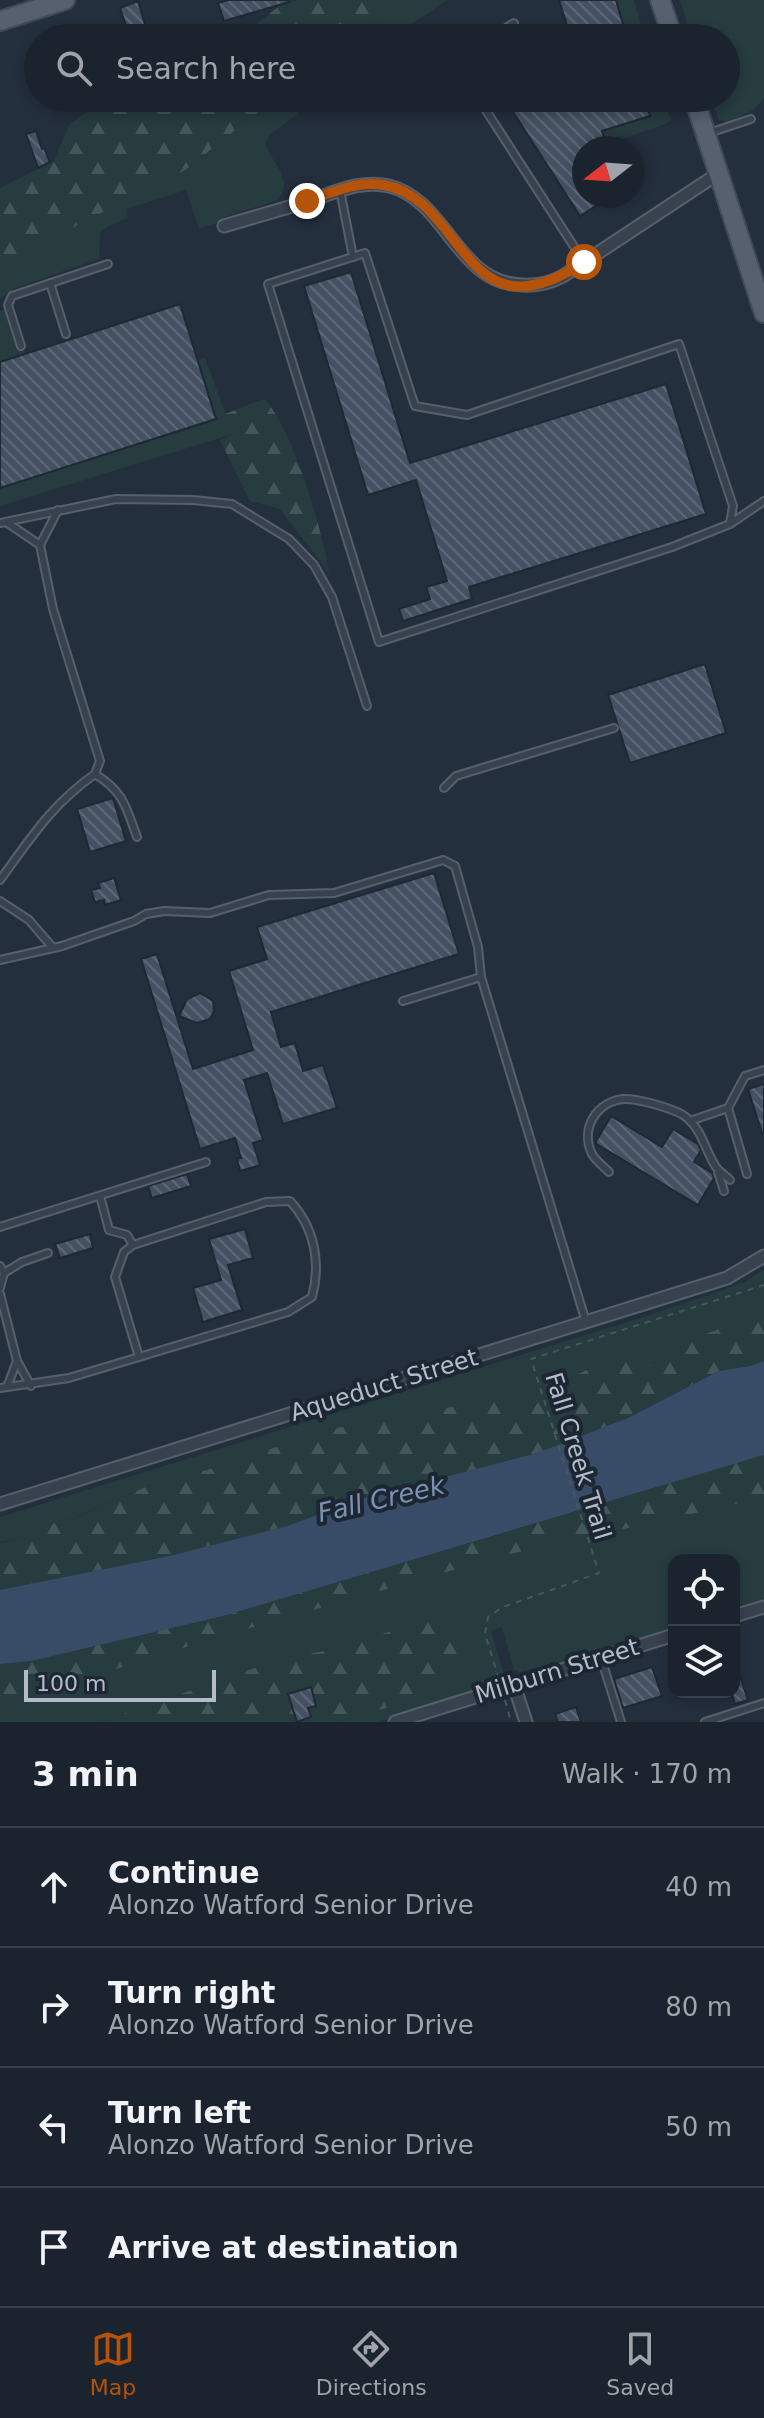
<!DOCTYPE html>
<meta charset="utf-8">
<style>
body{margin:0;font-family:"DejaVu Sans",sans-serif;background:#242b36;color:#f1f3f6}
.controls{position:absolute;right:24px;bottom:24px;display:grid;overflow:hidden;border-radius:16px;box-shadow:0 4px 12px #0003}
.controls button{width:72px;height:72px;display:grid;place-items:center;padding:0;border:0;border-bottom:2px solid #39404a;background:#1b232e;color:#f1f3f6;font:40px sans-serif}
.compass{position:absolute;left:572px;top:136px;width:72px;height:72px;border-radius:50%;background:#1b232e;box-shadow:0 4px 12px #0003;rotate:253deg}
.scale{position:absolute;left:24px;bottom:20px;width:192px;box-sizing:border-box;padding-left:8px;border:4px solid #b4bcc9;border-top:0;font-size:22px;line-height:28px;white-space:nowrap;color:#b4bcc9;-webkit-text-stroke:6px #1d2633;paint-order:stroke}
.stop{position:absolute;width:24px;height:24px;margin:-18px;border:6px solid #b45309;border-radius:50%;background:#fff}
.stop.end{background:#b45309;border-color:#fff;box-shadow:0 2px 8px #0008}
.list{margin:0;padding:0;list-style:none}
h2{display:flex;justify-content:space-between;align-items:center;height:104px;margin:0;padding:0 32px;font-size:34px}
h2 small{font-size:26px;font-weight:400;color:#a0a4aa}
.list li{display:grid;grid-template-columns:52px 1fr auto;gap:24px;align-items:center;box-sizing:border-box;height:120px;padding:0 32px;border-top:2px solid #39404a}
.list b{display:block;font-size:30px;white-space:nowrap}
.list p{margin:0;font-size:26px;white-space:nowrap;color:#a0a4aa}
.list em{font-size:26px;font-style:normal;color:#a0a4aa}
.icon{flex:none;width:44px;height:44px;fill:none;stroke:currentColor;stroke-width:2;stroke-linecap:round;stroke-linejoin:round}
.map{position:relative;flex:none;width:764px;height:1722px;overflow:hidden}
.search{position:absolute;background:#1b232e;box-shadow:0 4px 12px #0003;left:24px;right:24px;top:24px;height:88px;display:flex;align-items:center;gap:20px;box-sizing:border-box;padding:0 28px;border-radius:44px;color:#a0a4aa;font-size:30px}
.sheet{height:584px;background:#1b232e}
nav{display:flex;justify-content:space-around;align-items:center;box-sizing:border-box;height:112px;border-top:2px solid #39404a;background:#1b232e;font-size:22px;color:#a0a4aa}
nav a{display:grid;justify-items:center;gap:4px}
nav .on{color:#b45309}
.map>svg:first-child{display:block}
.grass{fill:#263c3f}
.forest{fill:url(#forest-firs)}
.water{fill:#394c67}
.building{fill:url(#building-back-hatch);stroke:#1f2835;stroke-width:2}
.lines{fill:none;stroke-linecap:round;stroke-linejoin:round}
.lane-casing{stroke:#565f6c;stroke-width:10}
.street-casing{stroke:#565f6c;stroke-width:15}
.primary-casing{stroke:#414a57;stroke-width:22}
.path{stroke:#44595c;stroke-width:2;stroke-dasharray:6 6;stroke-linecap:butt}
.lane{stroke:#38414e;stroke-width:6}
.street{stroke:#38414e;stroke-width:11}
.primary{stroke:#56606e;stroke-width:18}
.route{stroke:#b45309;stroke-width:10}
.labels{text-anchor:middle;stroke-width:8;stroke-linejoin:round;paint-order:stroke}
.street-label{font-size:24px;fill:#b4bcc9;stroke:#1d2633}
.water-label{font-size:26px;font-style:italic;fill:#7c92b1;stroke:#1d2633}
</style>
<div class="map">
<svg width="764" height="1722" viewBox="0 0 764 1722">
<defs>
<pattern id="forest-firs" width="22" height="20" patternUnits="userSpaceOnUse" patternTransform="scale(2)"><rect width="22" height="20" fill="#263c3f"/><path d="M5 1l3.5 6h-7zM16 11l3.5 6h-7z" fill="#435659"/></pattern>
<pattern id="building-back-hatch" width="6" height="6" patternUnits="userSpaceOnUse" patternTransform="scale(2)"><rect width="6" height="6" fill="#455162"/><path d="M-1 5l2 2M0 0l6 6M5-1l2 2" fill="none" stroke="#5d6877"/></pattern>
</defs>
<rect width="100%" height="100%" fill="#242f3e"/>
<g class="grass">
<path d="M405,0H447L391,38H352Z"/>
<path d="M616,0H634L645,38H627Z"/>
<path d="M680,0H764V98L755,109L730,122L719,120L711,98H726V38H692Z"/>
<path d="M276,98H303L293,105L298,114L270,134L265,142C270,162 295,179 278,200L222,218V221L199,229L186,190L126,209L128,218L108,226L100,233L99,258L96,260L15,288L0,299V279L72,228L184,171Z"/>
<path d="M645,98H664L671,120L666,124L615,141L613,138L603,137L602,131L650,116Z"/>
<path d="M6,309L13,317L25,354L0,362V311Z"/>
<path d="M205,358L233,434L0,506V488L216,419L198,360Z"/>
<path d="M764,1270V1315L663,1362L598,1364L561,1383L521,1394L469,1401L429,1414L322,1430L227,1465L157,1482L74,1518L39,1526L23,1537L0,1542V1517L656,1313L743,1283Z"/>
<path d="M764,1496V1602L734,1611V1560H674V1630L528,1678L514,1669L502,1627L491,1631L504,1675L502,1682L378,1722H336L354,1716L335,1649L283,1658L101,1722H0V1706L202,1642L506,1555Z"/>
</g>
<g class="forest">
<path d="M297,0H405L352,38H239L278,7Z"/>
<path d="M107,98H276L184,171L72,228L0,279V188L54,161L69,125Z"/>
<path d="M264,399C292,426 323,532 329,573L280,509L250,501L220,440L233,434L225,414Z"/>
<path d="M764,1315V1361L750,1366L719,1371L628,1418L537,1453L361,1499L287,1526L169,1556L0,1590V1543L23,1537L39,1526L75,1518L157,1482L227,1465L322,1430L429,1414L469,1401L521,1394L561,1383L598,1364L642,1358L653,1363L662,1362L676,1343Z"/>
<path d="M764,1455V1496L754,1500L506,1555L202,1642L0,1706V1664L227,1615Z"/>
<path d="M429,1619L456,1622L467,1640L445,1671L411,1701L336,1722H101L283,1658L335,1649Z"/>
</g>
<path class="water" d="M764,1361V1455L227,1615L31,1661L0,1664V1590L169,1556L287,1526L361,1499L537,1453L628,1418L719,1371L750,1366Z"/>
<g class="building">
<path d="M228,0H289V2L224,21L218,3Z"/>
<path d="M559,0H616L627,38H571Z"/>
<path d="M138,1L149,38H130L120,8Z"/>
<path d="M504,98H645L650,116L602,131L607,148H584V196H611L580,216Z"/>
<path d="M36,131L42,149L44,148L50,162L38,168L26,134Z"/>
<path d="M351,272L410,463L666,384L706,514L469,587L472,599L403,621L399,609L430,599L426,587L447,581L416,480L368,495L304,286Z"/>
<path d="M180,304L216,419L0,488V362Z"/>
<path d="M705,664L726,733L630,763L608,695Z"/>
<path d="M113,798L126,841L90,852L77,809Z"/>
<path d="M434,873L459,954L271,1012L281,1047L295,1043L303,1071L323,1065L337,1108L283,1124L267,1073L244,1080L263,1140L253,1143L260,1165L240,1171L237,1159L241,1158L235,1138L200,1149L141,959L157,954L193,1069L253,1050L229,971L267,959L257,927Z"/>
<path d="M114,878L121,900L105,905L104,900L95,902L91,890L100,888L98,883Z"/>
<path d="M200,993L213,1001L214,1011L210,1019L197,1023L179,1016L187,999Z"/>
<path d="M764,1084V1133H762L748,1089Z"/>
<path d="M611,1116L662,1147L673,1129L698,1144L701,1150L694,1162L712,1173L714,1178L698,1205L595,1143Z"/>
<path d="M187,1174L191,1186L152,1198L148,1186Z"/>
<path d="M245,1229L253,1258L228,1265L242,1310L203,1322L193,1288L221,1280L209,1239Z"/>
<path d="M90,1234L93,1248L60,1258L55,1244Z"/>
<path d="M734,1664H736L748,1700L735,1704L731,1692H734Z"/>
<path d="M652,1667L662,1696L623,1708L614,1679Z"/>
<path d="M311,1687L316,1706L308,1708L311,1717L297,1722L288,1694Z"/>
<path d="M576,1707L581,1722H558L555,1714Z"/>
</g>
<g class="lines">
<g class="lane-casing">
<g id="lane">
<path d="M490,38L514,23"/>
<path d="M478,98L584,262"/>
<path d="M709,133L751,119"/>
<path d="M340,190L353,257"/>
<path d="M50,283L66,334"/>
<path d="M21,346L8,305L12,296L108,264"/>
<path d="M6,522L40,545L58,510"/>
<path d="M0,523L116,499L193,500L232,504L289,539L314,565L332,597L367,706"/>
<path d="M730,524L733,506L679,344L467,415L415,406L365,253L268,284L379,642L672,547L730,524L764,501"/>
<path d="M40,545L53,609L100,761L95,774C124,792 126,807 137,837"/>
<path d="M444,788L456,776L614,728"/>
<path d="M0,880C31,838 51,805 95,774"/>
<path d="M0,901L29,920L53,948"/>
<path d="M0,960L62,946L134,921L146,914L164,911L210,913L269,895L334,893L443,860L455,866L478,947L481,977"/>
<path d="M403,1001L481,977L586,1322"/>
<path d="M728,1108L745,1076L764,1070"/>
<path d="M690,1121L728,1108L747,1174"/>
<path d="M609,1172C604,1167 596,1161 592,1154C580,1129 596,1102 623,1099C637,1098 671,1108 683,1115C702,1127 705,1151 716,1167C720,1172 726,1176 730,1180"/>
<path d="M718,1172L724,1191"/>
<path d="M100,1196L109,1230L127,1235L133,1245"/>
<path d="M290,1201C315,1228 321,1263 312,1297L288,1312L139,1357L115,1277L124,1252L133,1245L266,1202Z"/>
<path d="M0,1227L206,1162"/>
<path d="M0,1266L4,1273L0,1288"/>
<path d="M4,1273L22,1262L48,1253"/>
<path d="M0,1294L17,1361"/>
<path d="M7,1387L17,1361L31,1386"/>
<path d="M0,1388L69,1378L139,1357"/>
<path d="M601,1658L621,1722"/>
<path d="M705,1722L764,1703"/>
</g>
</g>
<g class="street-casing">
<g id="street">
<path d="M224,226C252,218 279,210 306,202C334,193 360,179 389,186C447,200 457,284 522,285C536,286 550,283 563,276L719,173"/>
<path d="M0,1504L727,1278L764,1256"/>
<path d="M734,1616L764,1607"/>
<path d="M514,1685L526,1722"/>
<path d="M395,1722L674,1635"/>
</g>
</g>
<g class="primary-casing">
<g id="primary">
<path d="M660,0L673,38"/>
<path d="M0,21L65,0"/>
<path d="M694,98L764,313"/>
</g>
</g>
<g class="path">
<path d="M499,1679L485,1634L488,1617L503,1607L599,1573L531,1359L764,1285"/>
<path d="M505,1700L511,1722"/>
</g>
<use href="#lane" class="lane"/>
<use href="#street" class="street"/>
<use href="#primary" class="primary"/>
</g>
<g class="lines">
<path class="route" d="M307,201C331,193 357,180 384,185C466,199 463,343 584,262"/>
</g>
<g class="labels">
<g class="street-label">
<text transform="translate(384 1385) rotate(-17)" y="8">Aqueduct Street</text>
<text transform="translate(578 1456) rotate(73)" y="8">Fall Creek Trail</text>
<text transform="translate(557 1671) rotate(-17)" y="8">Milburn Street</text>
</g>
<g class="water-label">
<text transform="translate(381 1499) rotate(-13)" y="9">Fall Creek</text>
</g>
</g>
</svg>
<div class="controls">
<button><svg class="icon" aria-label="locate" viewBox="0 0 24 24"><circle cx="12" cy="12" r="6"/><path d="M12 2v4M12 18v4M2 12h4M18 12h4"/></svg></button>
<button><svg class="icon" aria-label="layers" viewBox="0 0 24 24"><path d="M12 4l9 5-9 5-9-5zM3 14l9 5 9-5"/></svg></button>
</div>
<svg class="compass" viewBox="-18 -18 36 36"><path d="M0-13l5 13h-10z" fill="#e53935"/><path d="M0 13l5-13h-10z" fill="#a0a4aa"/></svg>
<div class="scale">100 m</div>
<div class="stop" style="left:584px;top:262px"></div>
<div class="stop end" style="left:307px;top:201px"></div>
<div class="search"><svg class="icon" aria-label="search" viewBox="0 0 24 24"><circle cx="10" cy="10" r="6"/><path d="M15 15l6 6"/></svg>Search here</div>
</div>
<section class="sheet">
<h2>3 min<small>Walk · 170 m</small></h2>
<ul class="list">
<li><svg class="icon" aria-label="ahead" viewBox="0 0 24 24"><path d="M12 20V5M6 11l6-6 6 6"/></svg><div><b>Continue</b><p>Alonzo Watford Senior Drive</p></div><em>40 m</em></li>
<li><svg class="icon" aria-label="right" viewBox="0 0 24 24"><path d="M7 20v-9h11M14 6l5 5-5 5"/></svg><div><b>Turn right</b><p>Alonzo Watford Senior Drive</p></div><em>80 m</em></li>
<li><svg class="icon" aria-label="left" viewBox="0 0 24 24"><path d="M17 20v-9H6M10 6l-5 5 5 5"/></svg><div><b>Turn left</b><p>Alonzo Watford Senior Drive</p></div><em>50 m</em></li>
<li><svg class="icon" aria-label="arrive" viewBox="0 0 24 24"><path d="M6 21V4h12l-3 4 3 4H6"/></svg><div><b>Arrive at destination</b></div></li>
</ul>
</section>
<nav>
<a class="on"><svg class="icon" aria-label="map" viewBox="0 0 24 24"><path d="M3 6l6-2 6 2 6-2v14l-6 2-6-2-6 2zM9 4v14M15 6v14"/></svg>Map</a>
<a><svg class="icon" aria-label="directions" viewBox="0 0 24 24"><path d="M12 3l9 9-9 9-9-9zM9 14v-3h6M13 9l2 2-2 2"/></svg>Directions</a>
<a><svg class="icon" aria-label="saved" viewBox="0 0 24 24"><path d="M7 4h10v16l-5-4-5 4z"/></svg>Saved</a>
</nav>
